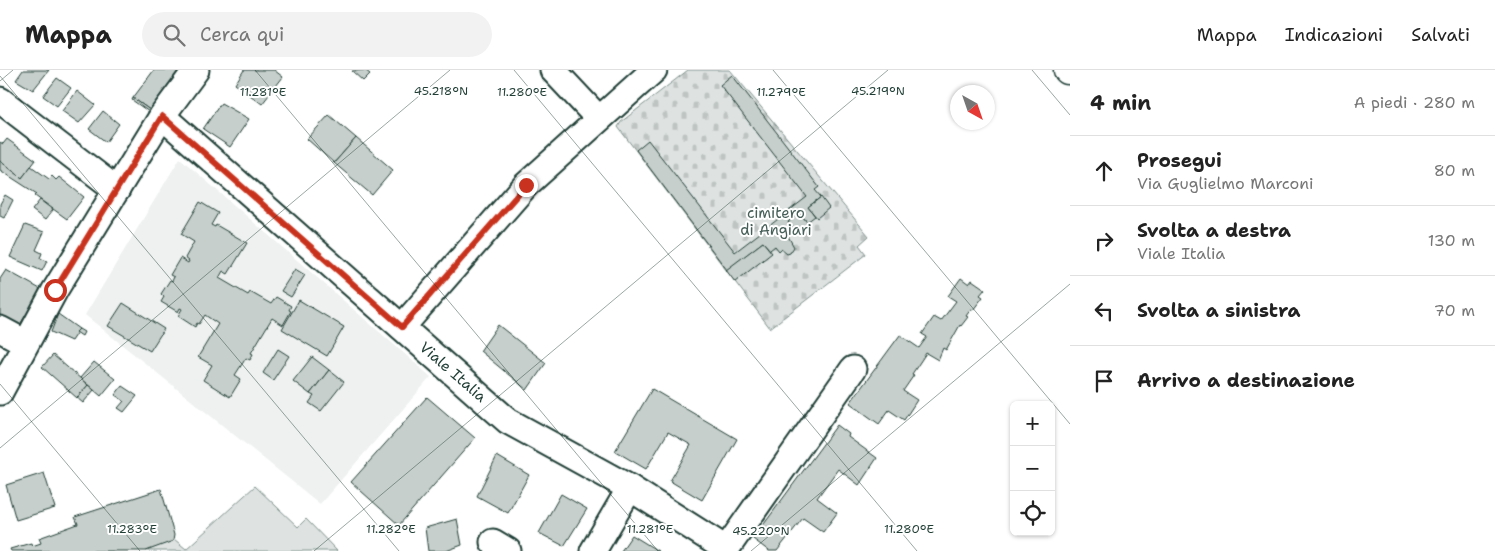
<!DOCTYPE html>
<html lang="it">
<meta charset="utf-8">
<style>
body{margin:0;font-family:"Shantell Sans",sans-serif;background:#f2f2f2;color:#222}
.controls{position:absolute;right:15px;bottom:15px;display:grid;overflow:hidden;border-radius:8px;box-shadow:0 1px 4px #0004}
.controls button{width:45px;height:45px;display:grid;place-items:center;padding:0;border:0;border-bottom:1px solid #e0e0e0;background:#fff;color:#222;font:25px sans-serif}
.compass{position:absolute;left:950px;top:15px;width:45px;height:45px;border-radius:50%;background:#fff;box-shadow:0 1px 4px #0004;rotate:140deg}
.stop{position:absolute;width:15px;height:15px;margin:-11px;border:4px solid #c8321e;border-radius:50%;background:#fff}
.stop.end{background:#c8321e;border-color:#fff;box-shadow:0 1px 5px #0008}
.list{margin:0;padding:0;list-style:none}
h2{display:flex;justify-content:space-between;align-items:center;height:65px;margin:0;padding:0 20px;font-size:21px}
h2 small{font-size:16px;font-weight:400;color:#767676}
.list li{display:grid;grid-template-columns:32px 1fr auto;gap:15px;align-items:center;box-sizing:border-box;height:70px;padding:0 20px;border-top:1px solid #e0e0e0}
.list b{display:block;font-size:19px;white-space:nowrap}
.list p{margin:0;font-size:16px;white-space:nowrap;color:#767676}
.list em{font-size:16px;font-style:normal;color:#767676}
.icon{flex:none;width:28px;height:28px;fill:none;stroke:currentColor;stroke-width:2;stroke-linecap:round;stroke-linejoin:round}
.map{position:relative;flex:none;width:1070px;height:481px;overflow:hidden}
header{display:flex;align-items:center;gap:30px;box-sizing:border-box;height:70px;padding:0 25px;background:#fff;border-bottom:1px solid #e0e0e0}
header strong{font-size:24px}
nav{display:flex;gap:28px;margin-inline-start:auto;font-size:18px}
.search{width:350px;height:45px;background:#f2f2f2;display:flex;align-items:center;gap:12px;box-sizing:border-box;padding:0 18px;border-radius:28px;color:#767676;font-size:19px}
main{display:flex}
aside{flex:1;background:#fff}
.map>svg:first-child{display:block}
.built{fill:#eef1f0}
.cemetery{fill:url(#cemetery-stones);stroke:#7e908b}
.pitch{fill:#dee3e2;stroke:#7e908b}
.building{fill:#c7cfcc;stroke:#1f3d34}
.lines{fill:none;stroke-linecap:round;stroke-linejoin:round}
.minor-casing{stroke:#1f3d34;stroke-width:29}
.major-casing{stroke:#1f3d34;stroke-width:31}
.minor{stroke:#fff;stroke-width:25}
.major{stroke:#fff;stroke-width:28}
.route{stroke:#c8321e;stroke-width:6}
.ticks{fill:none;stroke:#1f3d34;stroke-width:1;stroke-opacity:0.45}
.labels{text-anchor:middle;stroke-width:4;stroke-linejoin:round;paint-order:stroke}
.park-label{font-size:15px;fill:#455e57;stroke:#fff}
.street-label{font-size:15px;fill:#1f3d34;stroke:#fff}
.ticks-label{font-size:12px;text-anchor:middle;fill:#1f3d34;stroke:#fff;stroke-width:4;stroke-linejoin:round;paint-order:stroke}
</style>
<header>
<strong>Mappa</strong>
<div class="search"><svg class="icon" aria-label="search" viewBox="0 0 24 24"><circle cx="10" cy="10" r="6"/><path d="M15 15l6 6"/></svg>Cerca qui</div>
<nav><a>Mappa</a><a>Indicazioni</a><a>Salvati</a></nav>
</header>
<main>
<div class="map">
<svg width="1070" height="481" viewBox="0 0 1070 481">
<defs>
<pattern id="cemetery-stones" width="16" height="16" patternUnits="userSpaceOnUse" patternTransform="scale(1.25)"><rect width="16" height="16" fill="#dee3e2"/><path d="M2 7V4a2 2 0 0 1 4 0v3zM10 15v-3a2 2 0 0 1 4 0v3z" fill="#bec4c2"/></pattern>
</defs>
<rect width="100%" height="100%" fill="#fff"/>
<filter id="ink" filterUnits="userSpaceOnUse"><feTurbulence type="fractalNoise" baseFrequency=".02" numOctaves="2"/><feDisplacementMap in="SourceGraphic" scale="10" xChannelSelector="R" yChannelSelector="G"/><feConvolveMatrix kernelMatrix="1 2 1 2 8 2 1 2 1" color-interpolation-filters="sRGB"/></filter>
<g filter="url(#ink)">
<path class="built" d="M180,88L431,307L320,434L85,245Z"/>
<path class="cemetery" d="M688,0H730L869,166L859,175L866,184L770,258L618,57L621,52Z"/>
<path class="pitch" d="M255,416L298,457L306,449L337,481H146L174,469L186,479Z"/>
<g class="building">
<path d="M23,0H49L33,20L16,10Z"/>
<path d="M154,0H183L154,43L133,28Z"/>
<path d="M244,0H274L283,7L262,34L235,14Z"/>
<path d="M365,0L370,4L363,11L352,1Z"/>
<path d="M732,5L819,117L815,120L821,127L808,137L815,146L807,152L800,143L788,152L795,161L788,166L794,177L790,183L787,184L781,179L779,181L775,176L770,180L763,172L727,200L636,80L648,70L735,182L807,127L720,15Z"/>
<path d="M57,8L71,18L57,36L43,26Z"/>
<path d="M77,21L95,35L79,53L62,41Z"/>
<path d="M133,28L154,43L156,47L132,30Z"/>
<path d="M221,33L249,49L230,77L203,59Z"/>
<path d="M103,41L119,54L106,72L89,59Z"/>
<path d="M329,45L356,68L334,93L307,69Z"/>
<path d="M356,68L393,100L372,125L334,93Z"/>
<path d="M7,69L36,90L22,108L0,91V72L3,74Z"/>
<path d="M0,91L22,108L31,96L49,109L52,106L56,110L59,107L84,127L67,149L35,126L37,124L0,100Z"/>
<path d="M5,125L13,130L4,148L0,146V134Z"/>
<path d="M821,127L829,138L817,148L808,137Z"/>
<path d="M40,130L53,140L45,150L32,140Z"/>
<path d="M200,132L218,143L211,155L215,157L216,155L247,173L228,204L223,201L219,208L248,225L250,222L271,234L276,227L291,236L289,240L291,241L283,255L272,248L251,283L253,284L250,290L246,288L235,305L241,309L230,327L203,310L212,295L198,287L218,254L205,245L199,254L197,253L195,257L178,246L182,239L180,238L178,242L161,232L164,227L161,224L170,210L172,211L174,207L170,205L180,188L188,193L189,191L185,188L194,172L181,164Z"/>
<path d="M800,143L809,155L797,164L788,152Z"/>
<path d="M25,155L44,162L36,180L42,183L40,188L47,191L42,201L10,187Z"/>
<path d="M763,172L772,183L735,212L726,200Z"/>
<path d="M295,199L305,205L291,227L281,221Z"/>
<path d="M6,200L42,220L19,256L0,245V209Z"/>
<path d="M961,208L969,214L972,210L985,219L980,225L983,227L973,240L971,239L966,246L968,247L961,256L960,255L946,280L943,278L938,290L926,283L912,304L914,305L903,321L917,330L904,350L889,340L879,354L850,333L900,265L919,278L927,267L922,264L934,247L941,251L956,231L948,226Z"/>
<path d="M299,230L344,257L327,286L282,259Z"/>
<path d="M123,233L164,259L150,281L108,256Z"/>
<path d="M58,244L79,259L71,271L51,262Z"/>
<path d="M498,255L546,293L527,320L480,281Z"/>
<path d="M79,259L84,262L82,266L76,262Z"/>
<path d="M278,279L289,286L273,310L263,303Z"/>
<path d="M53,285L88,315L77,328L42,297Z"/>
<path d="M312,287L329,300L310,324L293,311Z"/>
<path d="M94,292L115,309L101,326L80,308Z"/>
<path d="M329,300L344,312L321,341L309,333L314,326L310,324Z"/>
<path d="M88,315L94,320L83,333L77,328Z"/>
<path d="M122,316L137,326L124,342L118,338L124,331L115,325Z"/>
<path d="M652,319L737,369L702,430L670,411L691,375L668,362L646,399L615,381Z"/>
<path d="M427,327L475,368L399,455L351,412Z"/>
<path d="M837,355L849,364L848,367L877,388L859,415L838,399L817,428L837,443L823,462L803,448L777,481H769L753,469Z"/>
<path d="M497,386L529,405L508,443L477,426Z"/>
<path d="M44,403L55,438L16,450L6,415Z"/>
<path d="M161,419L174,465L173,471L165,474L146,481H11L10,479L31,473L32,476L41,473L39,468L78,454L75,447Z"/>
<path d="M561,424L587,439L564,476L539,463Z"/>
<path d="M457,449L462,475L446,481H428L425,458Z"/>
<path d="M632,465L658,481H621Z"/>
</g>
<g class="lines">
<g class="minor-casing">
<g id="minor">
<path d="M553,0L599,49"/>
<path d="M0,30L117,120"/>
<path d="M162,46L508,351L630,418L726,479"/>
<path d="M402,257L526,115L654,0"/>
<path d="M0,259L26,273"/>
<path d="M0,322L55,220L162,46L196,0"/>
<path d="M493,472L508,481"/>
<path d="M593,481L630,418"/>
<path d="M725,481L853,299"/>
</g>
</g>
<g class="major-casing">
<path id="major" d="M1068,0H1070"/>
</g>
<use href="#minor" class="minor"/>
<use href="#major" class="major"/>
</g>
</g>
<g class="lines" filter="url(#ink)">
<path class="route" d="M55,220L162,46L402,257L526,115"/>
</g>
<path class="ticks" d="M255,0L658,481M514,0L917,481M773,0L1070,354M1032,0L1070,45M0,6L399,481M0,11L13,0M0,314L140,481M0,378L450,0M314,481L888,0M751,481L1070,214"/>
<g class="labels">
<g class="park-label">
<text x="776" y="148">cimitero<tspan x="776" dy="17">di Angiari</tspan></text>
</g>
<g class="street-label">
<text transform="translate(453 302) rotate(41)" y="5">Viale Italia</text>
</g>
</g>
<g class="ticks-label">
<text x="441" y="25">45.218°N</text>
<text x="878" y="25">45.219°N</text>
<text x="263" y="26">11.281°E</text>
<text x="522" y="26">11.280°E</text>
<text x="781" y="26">11.279°E</text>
<text x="132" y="463">11.283°E</text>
<text x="391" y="463">11.282°E</text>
<text x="650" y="463">11.281°E</text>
<text x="909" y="463">11.280°E</text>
<text x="761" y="465">45.220°N</text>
</g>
</svg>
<div class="controls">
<button>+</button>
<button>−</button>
<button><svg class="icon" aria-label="locate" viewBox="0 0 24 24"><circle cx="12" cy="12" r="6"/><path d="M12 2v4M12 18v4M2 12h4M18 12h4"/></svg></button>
</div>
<svg class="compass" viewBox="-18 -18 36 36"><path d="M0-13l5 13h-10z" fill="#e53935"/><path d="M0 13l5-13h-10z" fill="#767676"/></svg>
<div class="stop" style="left:55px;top:220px"></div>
<div class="stop end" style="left:526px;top:115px"></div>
</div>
<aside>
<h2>4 min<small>A piedi · 280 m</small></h2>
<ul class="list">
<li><svg class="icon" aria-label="ahead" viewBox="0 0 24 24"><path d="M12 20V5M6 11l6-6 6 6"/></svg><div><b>Prosegui</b><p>Via Guglielmo Marconi</p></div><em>80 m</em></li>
<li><svg class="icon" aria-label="right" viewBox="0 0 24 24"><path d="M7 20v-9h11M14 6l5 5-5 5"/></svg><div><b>Svolta a destra</b><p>Viale Italia</p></div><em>130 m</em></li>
<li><svg class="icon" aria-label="left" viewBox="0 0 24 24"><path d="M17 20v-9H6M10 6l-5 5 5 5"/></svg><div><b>Svolta a sinistra</b></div><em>70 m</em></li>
<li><svg class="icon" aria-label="arrive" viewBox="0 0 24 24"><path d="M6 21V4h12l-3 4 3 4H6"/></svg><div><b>Arrivo a destinazione</b></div></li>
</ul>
</aside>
</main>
